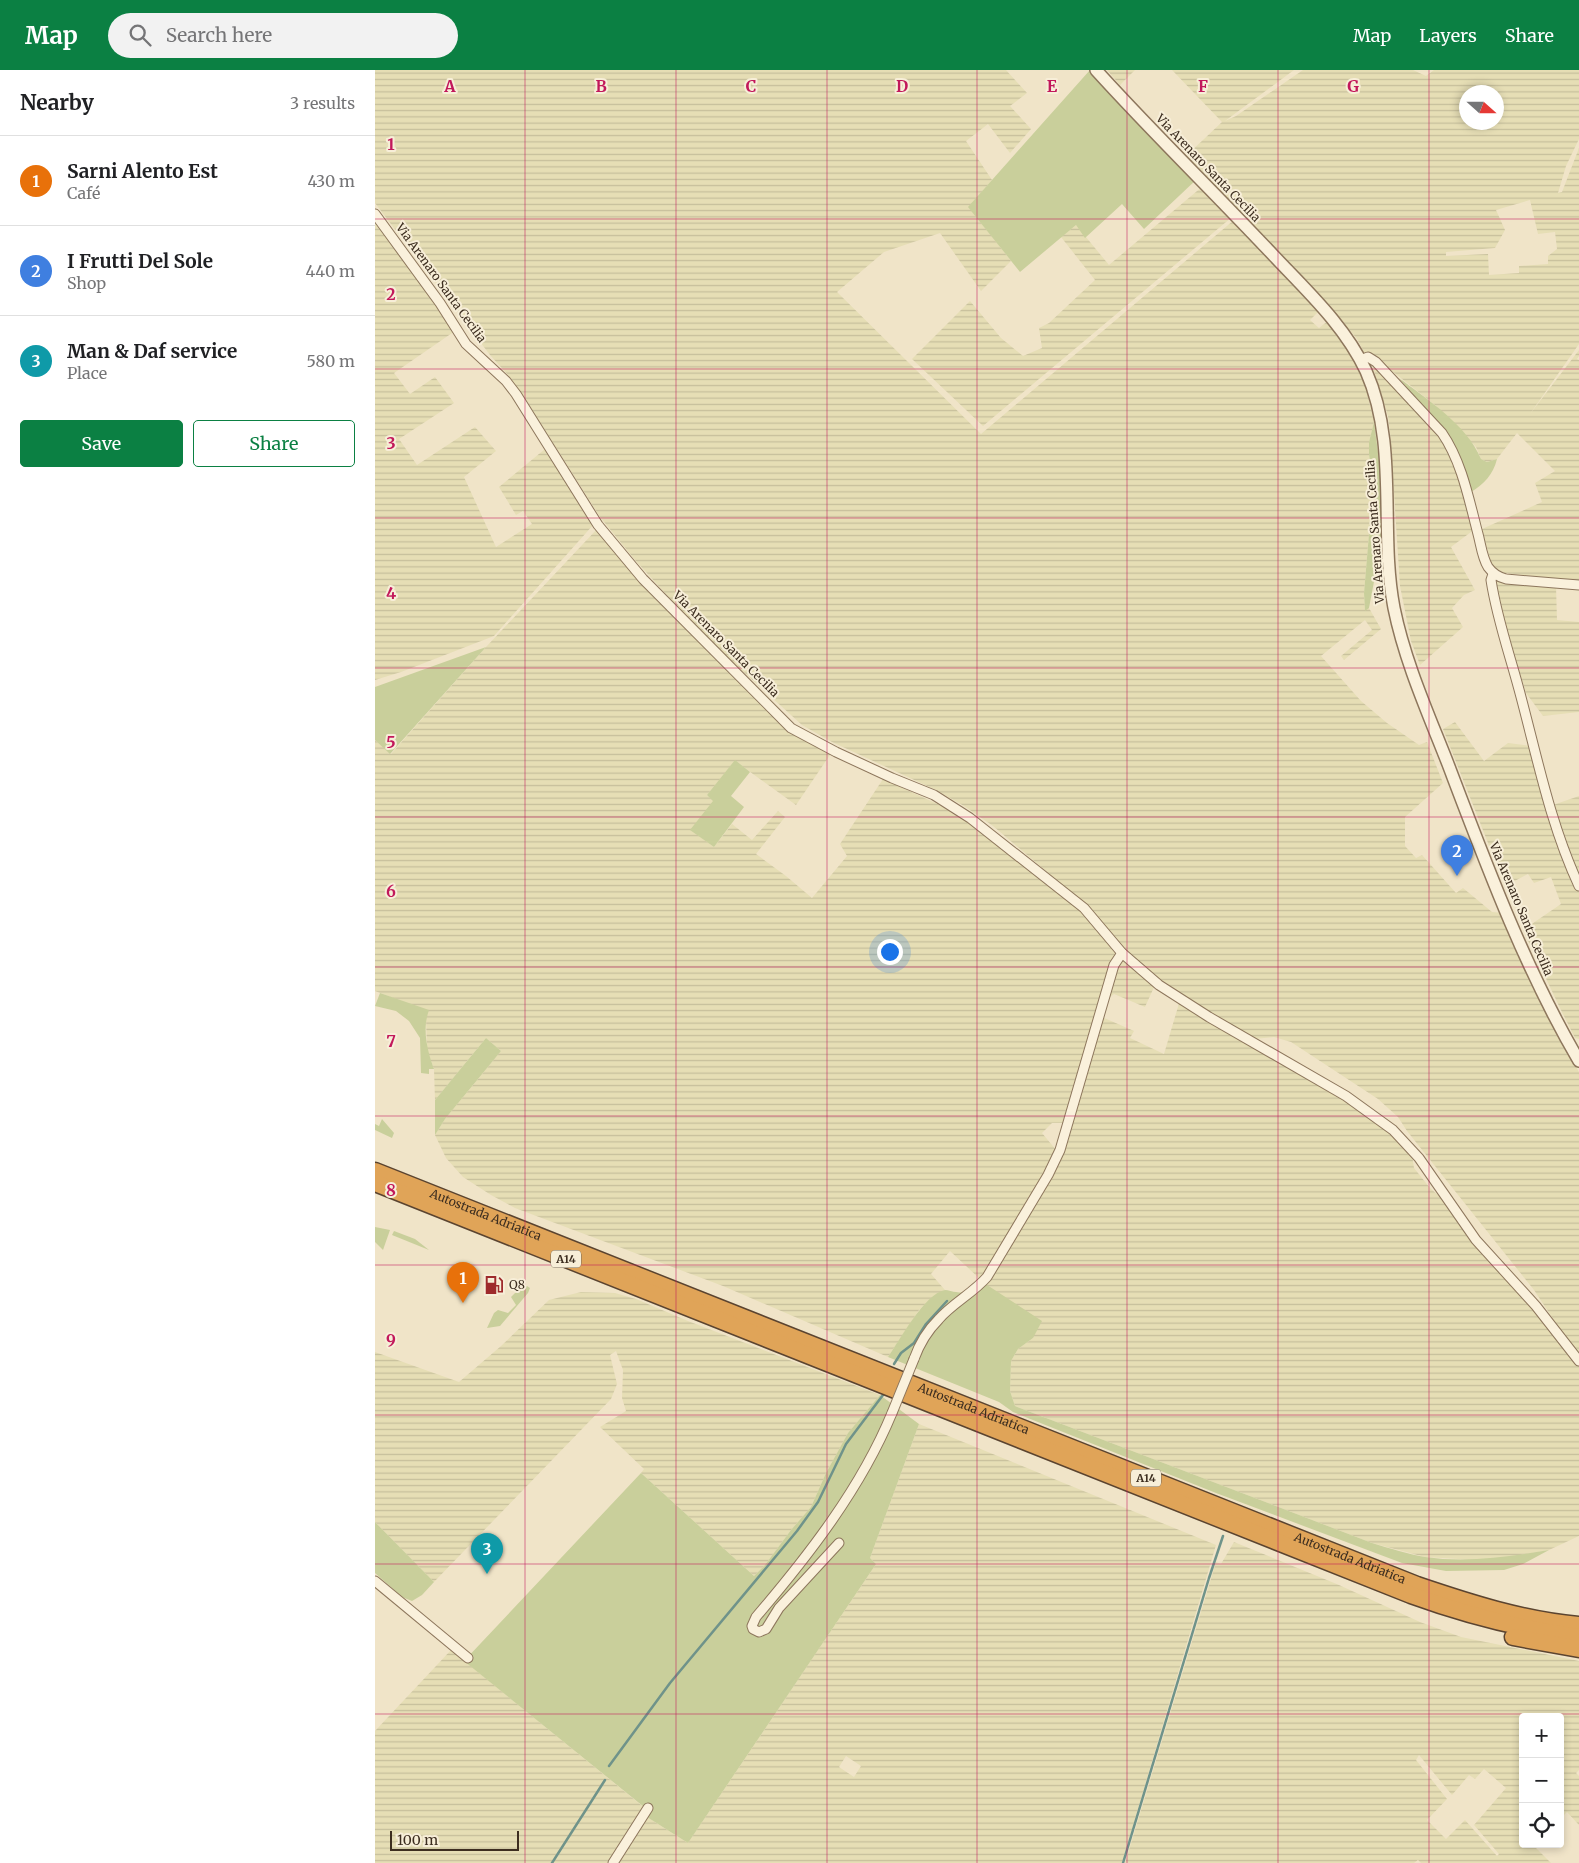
<!DOCTYPE html>
<meta charset="utf-8">
<style>
body{margin:0;font-family:Merriweather,serif;background:#f2f2f2;color:#202124}
.controls{position:absolute;right:15px;bottom:15px;display:grid;overflow:hidden;border-radius:5px;box-shadow:0 2px 8px #0003}
.controls button{width:45px;height:45px;display:grid;place-items:center;padding:0;border:0;border-bottom:1px solid #e0e0e0;background:#fff;color:#202124;font:25px sans-serif}
.compass{position:absolute;left:1084px;top:15px;width:45px;height:45px;border-radius:50%;background:#fff;box-shadow:0 2px 8px #0003;rotate:111deg}
.scale{position:absolute;left:15px;bottom:12px;width:129px;box-sizing:border-box;padding-left:5px;border:2px solid #3d2e20;border-top:0;font-size:14px;line-height:18px;white-space:nowrap;color:#3d2e20;-webkit-text-stroke:4px #f7eed8;paint-order:stroke}
.you{position:absolute;left:514px;top:881px;width:18px;height:18px;margin:-12px;border:4px solid #fff;border-radius:50%;background:#1a73e8;box-shadow:0 0 0 8px #1a73e833}
.badge{display:grid;place-items:center;width:32px;height:32px;border-radius:50%;background:#0b8043;color:#fff;font-size:16px;font-weight:700}
.pin{position:absolute;translate:-50% -41px;filter:drop-shadow(0 1px 2px #0008)}
.pin::after{content:'';position:absolute;top:26px;width:18px;height:15px;background:inherit;clip-path:polygon(0 0,100% 0,50% 100%)}
.list{margin:0;padding:0;list-style:none}
h2{display:flex;justify-content:space-between;align-items:center;height:65px;margin:0;padding:0 20px;font-size:21px}
h2 small{font-size:16px;font-weight:400;color:#757577}
.list li{display:grid;grid-template-columns:32px 1fr auto;gap:15px;align-items:center;box-sizing:border-box;height:90px;padding:0 20px;border-top:1px solid #e0e0e0}
.list b{display:block;font-size:19px;white-space:nowrap}
.list p{margin:0;font-size:16px;white-space:nowrap;color:#757577}
.list em{font-size:16px;font-style:normal;color:#757577}
.actions{display:flex;gap:10px;padding:15px 20px}
.actions a{flex:1;padding:11px 0;border:1px solid #0b8043;border-radius:5px;text-align:center;font-size:18px;color:#0b8043}
.actions .main{background:#0b8043;color:#fff}
.icon{flex:none;width:28px;height:28px;fill:none;stroke:currentColor;stroke-width:2;stroke-linecap:round;stroke-linejoin:round}
.map{position:relative;flex:none;width:1204px;height:1793px;overflow:hidden}
header{display:flex;align-items:center;gap:30px;box-sizing:border-box;height:70px;padding:0 25px;background:#0b8043;color:#fff}
header strong{font-size:24px}
nav{display:flex;gap:28px;margin-inline-start:auto;font-size:18px}
.search{width:350px;height:45px;background:#f2f2f2;display:flex;align-items:center;gap:12px;box-sizing:border-box;padding:0 18px;border-radius:28px;color:#757577;font-size:19px}
main{display:flex}
aside{flex:1;background:#fff}
.map>svg:first-child{display:block}
.farmland{fill:url(#farmland-rules);fill-rule:evenodd}
.green{fill:#c9cf9b}
.lines{fill:none;stroke-linecap:round;stroke-linejoin:round}
.stream{stroke:#6f938a;stroke-width:2.5}
.minor-casing{stroke:#8d765c;stroke-width:11}
.tertiary-casing{stroke:#8d765c;stroke-width:14}
.motorway-casing{stroke:#5b4430;stroke-width:19}
.minor{stroke:#faf1dc;stroke-width:9}
.tertiary{stroke:#faf1dc;stroke-width:11}
.motorway{stroke:#e0a458;stroke-width:16}
.minor-bridge-casing{stroke:#8d765c;stroke-width:11;stroke-linecap:butt}
.minor-bridge{stroke:#faf1dc;stroke-width:9}
.grid{fill:none;stroke:#c2185b;stroke-width:1;stroke-opacity:0.55}
.labels{text-anchor:middle;stroke-width:4;stroke-linejoin:round;paint-order:stroke}
.shield{fill:#f7eed8;stroke:#756857;stroke-width:1}
.shield-label{font-size:11px;font-weight:bold;fill:#3d2e20}
.street-label{font-size:12px;fill:#3d2e20;stroke:#f7eed8}
.poi-label{font-size:12px;fill:#3d2e20;stroke:#f7eed8;text-anchor:start}
.grid-label{font-size:16px;text-anchor:middle;font-weight:bold;fill:#c2185b;stroke:#f7eed8;stroke-width:4;stroke-linejoin:round;paint-order:stroke}
</style>
<header>
<strong>Map</strong>
<div class="search"><svg class="icon" aria-label="search" viewBox="0 0 24 24"><circle cx="10" cy="10" r="6"/><path d="M15 15l6 6"/></svg>Search here</div>
<nav><a>Map</a><a>Layers</a><a>Share</a></nav>
</header>
<main>
<aside>
<h2>Nearby<small>3 results</small></h2>
<ul class="list">
<li><span class="badge" style="background:#e8710a">1</span><div><b>Sarni Alento Est</b><p>Café</p></div><em>430 m</em></li>
<li><span class="badge" style="background:#3f7fe0">2</span><div><b>I Frutti Del Sole</b><p>Shop</p></div><em>440 m</em></li>
<li><span class="badge" style="background:#0f9aa8">3</span><div><b>Man &amp; Daf service</b><p>Place</p></div><em>580 m</em></li>
</ul>
<div class="actions"><a class="main">Save</a><a>Share</a></div>
</aside>
<div class="map">
<svg width="1204" height="1793" viewBox="0 0 1204 1793">
<defs>
<pattern id="farmland-rules" width="6" height="5" patternUnits="userSpaceOnUse" patternTransform="scale(1.25)"><rect width="6" height="5" fill="#e6deb5"/><path d="M0 2.5h6" fill="none" stroke="#c6bf9b"/></pattern>
</defs>
<rect width="100%" height="100%" fill="#f0e4c8"/>
<g class="farmland">
<path d="M0,0H631L652,23L635,36L656,59L635,83L613,54L591,71L617,110L594,137L636,191L606,221L565,163L509,182L462,222L606,364L859,150L945,240L935,250L944,258L954,250L970,274L988,306L999,352L994,372V384L1002,446L995,452L989,523L990,540L994,538L1006,559L969,590L966,586L997,560L990,550L946,586L986,631L1012,653L1044,675L1052,672L1068,713L1030,747V776L1041,788L1047,785L1081,823L1088,818L1117,842L1128,843L1144,885L1173,947L1204,1002V1284L1186,1261L1159,1220L1032,1061L1023,1047L1003,1029L916,972L899,967L879,969L800,920L764,894L718,843L699,825L618,756L589,736L561,720L457,672L427,655L330,567L260,490L225,447L154,335L133,305L115,285L0,133Z"/>
<path d="M732,0H760L745,15Z"/>
<path d="M797,0H919L850,51L861,46L928,0H1038L1051,6L1059,0H1204V69L1191,96L1183,123L1187,122L1204,78V274L1155,344L1204,280V286L1202,289L1204,290V511L1130,503L1120,499L1116,493L1107,459L1167,432L1160,413L1180,401L1142,363L1122,389L1112,392L1106,389L1101,377L1060,335L1003,290L990,284L982,269L956,237L811,86L847,52ZM1092,22H1122V52H1092ZM1155,130L1163,164L1180,162L1182,179L1173,186V194L1144,196V203L1114,205L1113,184L1071,186V182L1120,178L1130,160L1121,140Z"/>
<path d="M828,116L857,147L608,356L537,289L595,231L626,268L648,286L667,278L664,258L674,253L720,210L686,167L701,155L734,195Z"/>
<path d="M0,151L80,261L19,303L35,324L60,307L79,333L24,369L42,395L100,357L121,381L89,407L121,477L157,454L148,441L141,445L124,417L170,379L219,454L119,566L26,602L0,610Z"/>
<path d="M997,294L1073,374L1100,459L1076,477L1100,520L1089,525L1077,538L1088,557L1045,595L1036,571L1025,516L1015,362L1013,346Z"/>
<path d="M223,458L276,523L327,575L399,646L457,682L421,735L360,691L332,725L339,731L316,760L339,777L357,754L377,770L403,741L410,747L381,784L411,806L437,828L472,786L465,774L508,709L580,742L710,844L780,915L770,937L739,924L725,935L691,1053H677L667,1063L682,1081L650,1139L606,1210L575,1181L556,1204L570,1220L559,1226L544,1240L513,1287L348,1216L140,1138L116,1125L88,1107L71,1088L60,1065L70,1049L126,981L111,968L60,1030L59,999L52,980L51,948L26,931L0,921V670L16,684L111,577Z"/>
<path d="M1120,508L1181,516L1182,550L1204,552V642L1168,646L1151,623L1133,565Z"/>
<path d="M1080,652L1109,691L1133,673L1156,676L1189,793L1204,822V969L1200,968L1184,936L1148,860L1186,834L1176,807L1159,813L1153,804L1130,816L1068,659Z"/>
<path d="M1204,726V808L1178,735Z"/>
<path d="M805,930L969,1028L1016,1062L1037,1085L1039,1098L1055,1118L1072,1133L1166,1245L1204,1294V1466L1174,1480L1129,1488L1100,1490L1050,1487L997,1473L640,1336L635,1321L636,1291L643,1279L658,1268L609,1213L678,1098L727,947L759,961L755,968L789,984Z"/>
<path d="M206,1222L240,1223L261,1229L313,1251L505,1325L473,1363L451,1403L436,1437L416,1460L390,1495L379,1506L266,1403L269,1399L225,1357L251,1341L247,1328L248,1300L241,1281L235,1285L242,1314L236,1329L59,1512L0,1452V1282L84,1312L126,1276L174,1230Z"/>
<path d="M544,1354L841,1475L747,1793H243L272,1747L313,1773L501,1494L495,1488ZM471,1686L486,1696L479,1707L464,1697Z"/>
<path d="M859,1472L964,1515L1045,1552L1086,1567L1204,1591V1700L1201,1703L1204,1706V1755L1192,1742L1185,1749V1647H1148V1774H1160L1159,1776L1176,1793H1046L1043,1790L1039,1793H750L841,1492L846,1494ZM1044,1685L1077,1725L1094,1705L1100,1709L1109,1699L1131,1718L1099,1755L1124,1784L1122,1786L1090,1750L1071,1769L1052,1750L1072,1729L1041,1690Z"/>
<path d="M76,1580L271,1739L236,1793H0V1661Z"/>
</g>
<g class="green">
<path d="M715,0H718L822,109L769,159L747,134L710,168L701,155L645,202L593,137Z"/>
<path d="M1024,308C1052,329 1093,356 1106,389L1112,392L1122,389C1118,405 1109,414 1096,422L1087,391L1076,371Z"/>
<path d="M999,352L1005,398L1009,483L1005,480L994,538L990,541L989,523L995,452L1002,446L994,384V372Z"/>
<path d="M111,577L15,684L0,670V617Z"/>
<path d="M360,690L375,702L356,726L369,737L339,777L315,760L338,731L332,725Z"/>
<path d="M5,923L54,940C47,959 52,980 59,999H54V1004L46,1003L45,968L34,951L21,941L0,936Z"/>
<path d="M111,968L126,981L70,1049L60,1065V1030Z"/>
<path d="M7,1049L19,1063L17,1068L0,1060V1054L4,1056Z"/>
<path d="M0,1157L15,1160L8,1180L0,1172Z"/>
<path d="M19,1161L40,1169L54,1180L17,1165Z"/>
<path d="M609,1213L667,1251L658,1268L643,1279L636,1291L635,1321L640,1336L997,1473C1014,1478 1032,1484 1050,1487C1091,1493 1133,1487 1174,1480L1148,1494L1129,1500L1071,1501L1027,1493L841,1423L638,1342L624,1332L513,1287C525,1270 549,1224 570,1220C573,1220 578,1222 581,1222C594,1224 600,1220 609,1213Z"/>
<path d="M152,1216L155,1218L153,1223L125,1256L112,1258L119,1243L123,1240L133,1243L141,1235L136,1227L140,1223Z"/>
<path d="M505,1325L544,1354L495,1488L501,1494L313,1773L272,1747L269,1737L89,1591L266,1403L379,1506L390,1495L416,1460L436,1437L451,1403L473,1363Z"/>
<path d="M0,1452L59,1512L47,1525L37,1531L27,1527L0,1503Z"/>
</g>
<g class="lines">
<g class="stream">
<path d="M519,1294L526,1283L539,1273L551,1254L572,1231"/>
<path d="M234,1696L295,1613L422,1461L443,1432L471,1374L508,1325"/>
<path d="M177,1793L230,1710"/>
<path d="M748,1793L834,1508L848,1466"/>
</g>
<g class="minor-casing">
<g id="minor">
<path d="M0,144L65,233L91,274L131,311L141,324L223,455L268,509L416,658L461,682L517,708L559,725L595,748L709,838L747,883L784,915L834,947L971,1026L1018,1060L1044,1088L1101,1170L1161,1236L1204,1291"/>
<path d="M986,290L993,287L1001,292L1067,363C1087,392 1094,430 1103,464C1106,475 1107,487 1113,497C1118,504 1123,507 1131,509L1204,515"/>
<path d="M1118,504L1116,510C1122,550 1136,588 1146,627C1163,691 1176,756 1204,816"/>
<path d="M539,1289C544,1275 553,1260 564,1249C578,1233 598,1223 612,1207L673,1105L685,1080L739,895L747,883"/>
<path d="M464,1473L404,1538L391,1559L384,1562L378,1559L377,1556L381,1547C434,1485 486,1418 517,1343"/>
<path d="M0,1511L93,1588"/>
<path d="M238,1793L273,1738"/>
</g>
</g>
<g class="tertiary-casing">
<path id="tertiary" d="M721,0C779,64 840,123 899,186C932,221 970,256 991,301C1024,375 1004,461 1019,538C1030,592 1053,643 1073,694C1111,794 1150,899 1204,991"/>
</g>
<g class="motorway-casing">
<g id="motorway">
<path id="s1" d="M0,1101L1042,1515C1095,1533 1148,1550 1204,1555"/>
<path d="M0,1113L1036,1525C1091,1545 1146,1559 1204,1567"/>
<path d="M1138,1567L1204,1579"/>
</g>
</g>
<use href="#minor" class="minor"/>
<use href="#tertiary" class="tertiary"/>
<use href="#motorway" class="motorway"/>
<g class="minor-bridge-casing">
<path id="minor-bridge" d="M517,1343L539,1289"/>
</g>
<use href="#minor-bridge" class="minor-bridge"/>
</g>
<path class="grid" d="M150,0V1793M301,0V1793M452,0V1793M602,0V1793M752,0V1793M903,0V1793M1054,0V1793M0,149H1204M0,299H1204M0,448H1204M0,598H1204M0,747H1204M0,897H1204M0,1046H1204M0,1195H1204M0,1345H1204M0,1494H1204M0,1644H1204"/>
<defs>
<g id="fuel-bare" transform="scale(1.5)"><path d="M-5.5-6h7V0h2V4h1.3V-2.5L3-4.5l.8-.8L6-3V5H2.5V1h-1V6h-7ZM-4.2-4.7v3.2H.2V-4.7Z" fill="#9e2a2b" stroke="#f7eed8" stroke-width="2.5" paint-order="stroke"/></g>
</defs>
<g fill-rule="evenodd">
<use href="#fuel-bare" x="119" y="1215"/>
</g>
<g class="labels">
<g class="shield">
<rect x="176" y="1180.5" width="30" height="17" rx="4"/>
<rect x="756" y="1399.5" width="30" height="17" rx="4"/>
</g>
<g class="shield-label">
<text x="191" y="1193">A14</text>
<text x="771" y="1412">A14</text>
</g>
<g class="street-label">
<text transform="translate(833 98) rotate(46)" y="4">Via Arenaro Santa Cecilia</text>
<text transform="translate(66 213) rotate(54)" y="4">Via Arenaro Santa Cecilia</text>
<text transform="translate(1000 462) rotate(-94)" y="4">Via Arenaro Santa Cecilia</text>
<text transform="translate(351 574) rotate(45)" y="4">Via Arenaro Santa Cecilia</text>
<text transform="translate(1146 839) rotate(67)" y="4">Via Arenaro Santa Cecilia</text>
<text dy="4" stroke="none"><textPath href="#s1" startOffset="119">Autostrada Adriatica</textPath></text>
<text dy="4" stroke="none"><textPath href="#s1" startOffset="644">Autostrada Adriatica</textPath></text>
<text dy="4" stroke="none"><textPath href="#s1" startOffset="1049">Autostrada Adriatica</textPath></text>
</g>
<g class="poi-label">
<text x="134" y="1219">Q8</text>
</g>
</g>
<g class="grid-label">
<text x="75" y="22">A</text>
<text x="226" y="22">B</text>
<text x="376" y="22">C</text>
<text x="527" y="22">D</text>
<text x="677" y="22">E</text>
<text x="828" y="22">F</text>
<text x="978" y="22">G</text>
<text x="16" y="80">1</text>
<text x="16" y="230">2</text>
<text x="16" y="379">3</text>
<text x="16" y="529">4</text>
<text x="16" y="678">5</text>
<text x="16" y="827">6</text>
<text x="16" y="977">7</text>
<text x="16" y="1126">8</text>
<text x="16" y="1276">9</text>
</g>
</svg>
<div class="controls">
<button>+</button>
<button>−</button>
<button><svg class="icon" aria-label="locate" viewBox="0 0 24 24"><circle cx="12" cy="12" r="6"/><path d="M12 2v4M12 18v4M2 12h4M18 12h4"/></svg></button>
</div>
<svg class="compass" viewBox="-18 -18 36 36"><path d="M0-13l5 13h-10z" fill="#e53935"/><path d="M0 13l5-13h-10z" fill="#757577"/></svg>
<div class="scale">100 m</div>
<div class="you"></div>
<div class="pin badge" style="left:88px;top:1233px;background:#e8710a">1</div>
<div class="pin badge" style="left:1082px;top:806px;background:#3f7fe0">2</div>
<div class="pin badge" style="left:112px;top:1504px;background:#0f9aa8">3</div>
</div>
</main>
